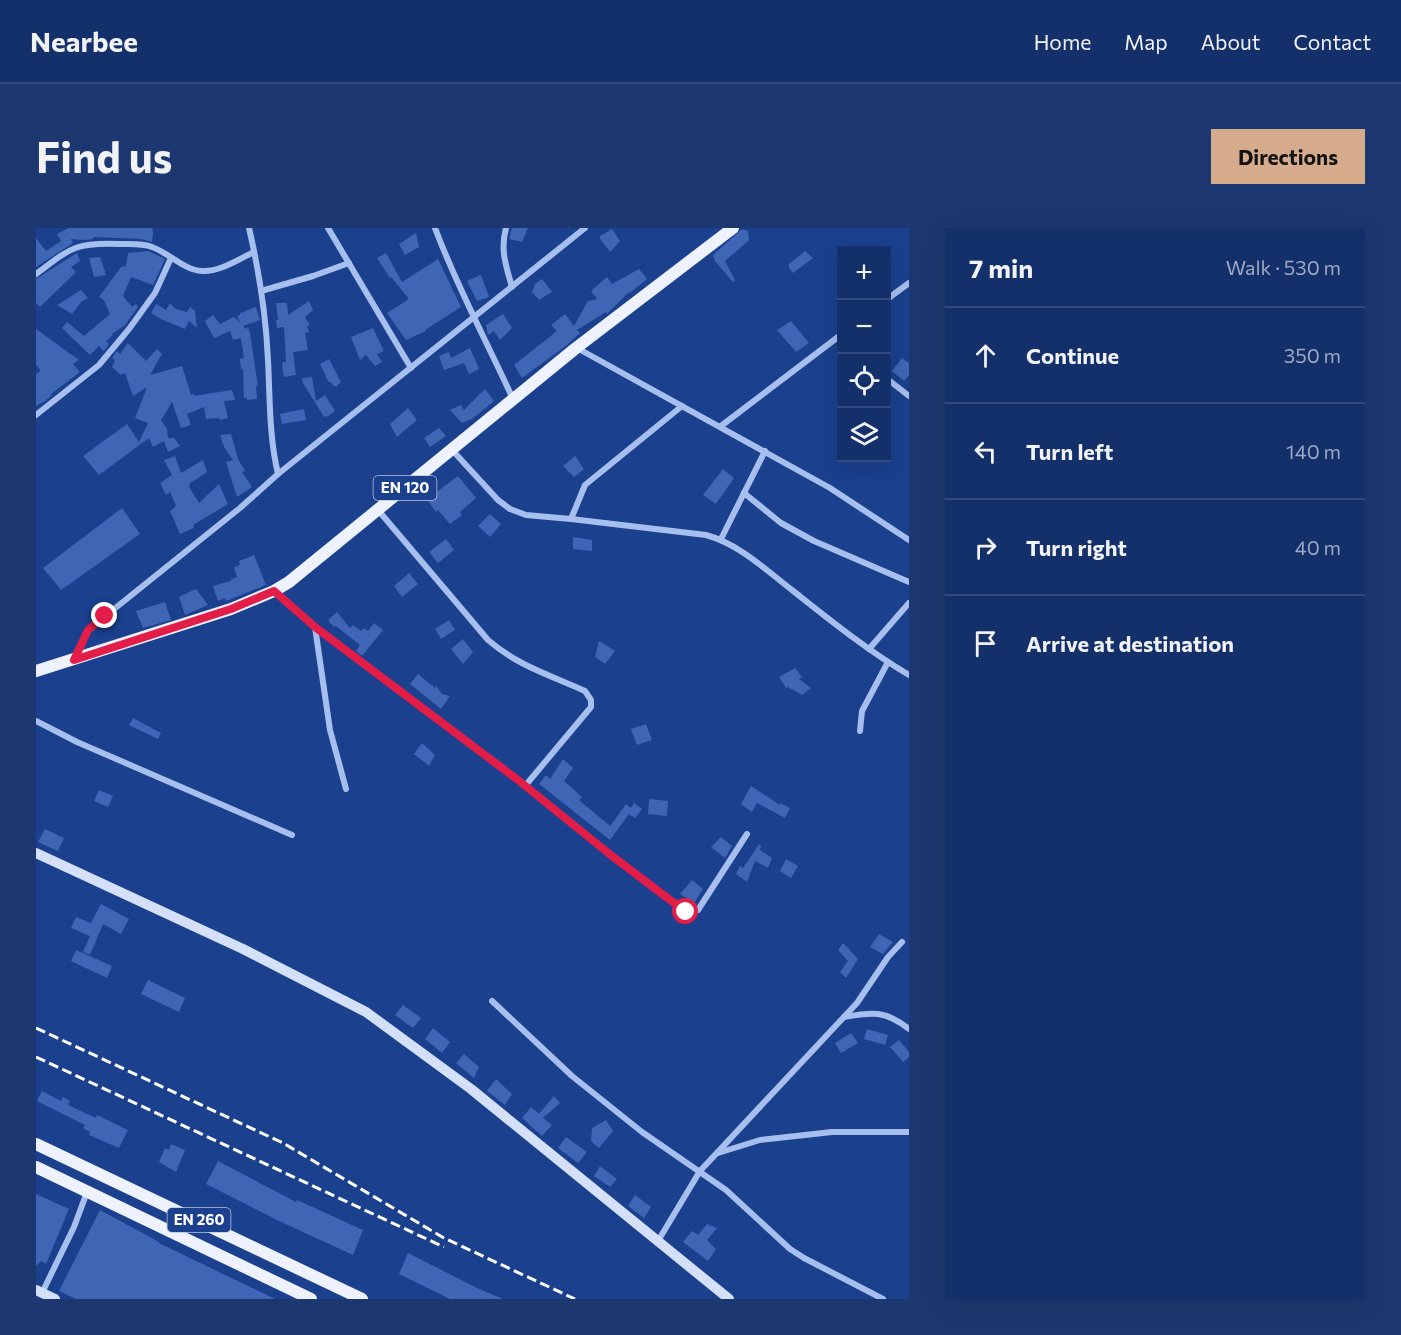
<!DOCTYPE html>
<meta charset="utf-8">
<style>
body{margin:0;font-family:Commissioner,sans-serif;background:#1d3870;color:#f1f3f6}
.controls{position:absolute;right:18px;top:18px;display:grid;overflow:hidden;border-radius:0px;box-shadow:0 6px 24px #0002}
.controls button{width:54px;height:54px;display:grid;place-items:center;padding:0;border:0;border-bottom:2px solid #334b7e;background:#14306a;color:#f1f3f6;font:30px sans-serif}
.stop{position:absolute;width:18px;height:18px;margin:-14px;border:4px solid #e11d48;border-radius:50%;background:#fff}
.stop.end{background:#e11d48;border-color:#fff;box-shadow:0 2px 6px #0008}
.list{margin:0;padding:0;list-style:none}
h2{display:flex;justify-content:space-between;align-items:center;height:78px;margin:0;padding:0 24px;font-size:26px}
h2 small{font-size:20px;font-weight:400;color:#9da9c1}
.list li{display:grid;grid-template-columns:39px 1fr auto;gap:18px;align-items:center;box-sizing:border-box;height:96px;padding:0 24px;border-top:2px solid #334b7e}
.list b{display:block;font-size:22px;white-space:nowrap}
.list em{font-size:20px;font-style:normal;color:#9da9c1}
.icon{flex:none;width:33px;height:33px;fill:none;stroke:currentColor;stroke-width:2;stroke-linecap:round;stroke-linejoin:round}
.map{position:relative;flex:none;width:873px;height:1071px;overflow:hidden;border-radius:0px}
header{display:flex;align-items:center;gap:36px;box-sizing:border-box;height:84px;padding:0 30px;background:#14306a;border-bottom:2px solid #334b7e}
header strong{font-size:28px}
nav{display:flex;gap:33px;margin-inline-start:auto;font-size:21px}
.intro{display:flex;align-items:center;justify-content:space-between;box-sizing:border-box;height:144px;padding:0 36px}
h1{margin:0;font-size:42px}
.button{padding:15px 27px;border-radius:0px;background:#d6ab8b;color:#111;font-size:21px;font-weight:700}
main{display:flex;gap:36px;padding:0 36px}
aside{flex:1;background:#14306a;border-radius:0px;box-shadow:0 6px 24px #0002}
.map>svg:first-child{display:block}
.building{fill:#3e66b4}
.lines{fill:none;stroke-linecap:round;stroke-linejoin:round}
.street{stroke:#a7bfee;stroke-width:6}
.secondary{stroke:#d4e0fa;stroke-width:10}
.primary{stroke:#eef2ff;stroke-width:12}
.rail{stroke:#fff;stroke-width:3;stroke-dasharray:10 4.5;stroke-linecap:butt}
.route{stroke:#e11d48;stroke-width:8}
.labels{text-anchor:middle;stroke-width:6;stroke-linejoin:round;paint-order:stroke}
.shield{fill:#1a408e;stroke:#bac6dd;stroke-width:1.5}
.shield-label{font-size:15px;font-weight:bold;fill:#fff}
</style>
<header>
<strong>Nearbee</strong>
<nav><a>Home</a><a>Map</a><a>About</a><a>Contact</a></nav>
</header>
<div class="intro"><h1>Find us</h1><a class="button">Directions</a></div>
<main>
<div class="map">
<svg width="873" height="1071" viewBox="0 0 873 1071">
<rect width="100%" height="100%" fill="#1a408e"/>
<g class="building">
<path d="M33,0H116L117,5L116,14L105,11L57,9V11L47,12L35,11L37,15L0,39V10L10,23L25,13L21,6Z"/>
<path d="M492,0L486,14L473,11L476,0Z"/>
<path d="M576,1L584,13L574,24L563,9Z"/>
<path d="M706,1L712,3L713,12L689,33L699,52L697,54L679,33L677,27Z"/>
<path d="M380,5L383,19L369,27L363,16Z"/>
<path d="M112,23L129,31L117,57L95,49L87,68L96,79L100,76L102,79L89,97L76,106L77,107L70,113L73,116L68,123L63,118L54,127L26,100L31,94L48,108L74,86L68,72L63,69L85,39L90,38L92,25Z"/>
<path d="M769,23L777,30L757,45L753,40V36Z"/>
<path d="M41,25L44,33L35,39L40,44L4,79L0,75V51Z"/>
<path d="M350,25L366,54L402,31L425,79L389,102L390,103L370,112L351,85L373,71L355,49L354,50L341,30Z"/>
<path d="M64,29L70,47L58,49L53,30Z"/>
<path d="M603,41L611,51L594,65L593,64L571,86L570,84L541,102L544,105L531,117L486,150L478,137L521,103L515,97L529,86L538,98L552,73L561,71L555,63L571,49L576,56Z"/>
<path d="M445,47L453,69L441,73L431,53Z"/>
<path d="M506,51L516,64L503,72L496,64L499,56Z"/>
<path d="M45,62L52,70L45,74L36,86L21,77Z"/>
<path d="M273,73L277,82L269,89L274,97L271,98L273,104L269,105L272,122L257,124L260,147L248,149L246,137L247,134H250L248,99L241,100L240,92H242L240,75H251L252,87Z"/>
<path d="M134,75L140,81L151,84L154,79L159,83L161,100L153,93L149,101L125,91L115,85L120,76L130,82Z"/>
<path d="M220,79L224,92L207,98L210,101L212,99L214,105L222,158H220L221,171L211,172V170H208L207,141H205L204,131L208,130L205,110L197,112L194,103L178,110L169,93L177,87L184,96L198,89L204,95L201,88L204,87V85Z"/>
<path d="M467,86L476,100L464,112L458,103L452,107L450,97Z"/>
<path d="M755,93L773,115L760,124L741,102Z"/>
<path d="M337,100L348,123L341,126L346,134L339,138L330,127L324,132L315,109Z"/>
<path d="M0,101L43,132L37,136L44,144L15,166L16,167L9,173L0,178V146L5,143L0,136Z"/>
<path d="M92,115L110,133L121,121L126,126L114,147L146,138L155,167L158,166V168L196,162L199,172L188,173L192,190L184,192L183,190L170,191L168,179L151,186L155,197L145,200L136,174L125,192L131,201L132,210H138L144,218L132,224L128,213L117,219L113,210L63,247L47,228L91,196L103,214L112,195L99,190L111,159L97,168L89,145L85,147L76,139L79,132L76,130L81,123L84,126Z"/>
<path d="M434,120L443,141L433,146L428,135L408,142L403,128L413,124L415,130Z"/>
<path d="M866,130L873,135V147L868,153L856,143Z"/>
<path d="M293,131L305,154L300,159L292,153L284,136Z"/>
<path d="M276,149L280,173L289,167L299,183L292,188L288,189L267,155L266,150Z"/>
<path d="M449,161L458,173L436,191L426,195L414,182L425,177L428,182Z"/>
<path d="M372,180L381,192L361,209L354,196Z"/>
<path d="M268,181L270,192L246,196L244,186Z"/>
<path d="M403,200L410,208L394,219L388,210Z"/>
<path d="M195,206L202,231L209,243L206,244L216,259L201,269L190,234L197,232L188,219L184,207Z"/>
<path d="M139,228L145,245L167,232L171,244L153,256L154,258L153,259L163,275L183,256L192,276L157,297L158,300L144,306L134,283L140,278L134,264L130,267L124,255L136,247L128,232Z"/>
<path d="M539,228L548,241L538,249L527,238Z"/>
<path d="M687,241L698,250L680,276L667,267Z"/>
<path d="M422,248L440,270L424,284L426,287L414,296L402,282L400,284L391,271Z"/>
<path d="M86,280L104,306L25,362L7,340Z"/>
<path d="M454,286L465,296L454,309L442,298Z"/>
<path d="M537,309L556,312V323L537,321Z"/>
<path d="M410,311L418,322L402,335L393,324Z"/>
<path d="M218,327L230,357L190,373L189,370L182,373L177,358L195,353V351L201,349L198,339L204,337L203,333Z"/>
<path d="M373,345L382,356L366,369L358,358Z"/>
<path d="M160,361L172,377L149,387L143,369Z"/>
<path d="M129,374L135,392L107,400L100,383Z"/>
<path d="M301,384L314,400L317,397L325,403L328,400L332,403L338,395L347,402L326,428L320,423L324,417L300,398L298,399L292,392Z"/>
<path d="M413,392L419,402L405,411L399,401Z"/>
<path d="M427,411L437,424L427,436L415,421Z"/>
<path d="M563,413L579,423L569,436L559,429Z"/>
<path d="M759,440L766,449L763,451L775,460L766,467L752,459L750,460L743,449Z"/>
<path d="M382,446L399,460L400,458L406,466L414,468L405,481L374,456Z"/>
<path d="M97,490L125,505L122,511L93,497Z"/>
<path d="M610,496L616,512L601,517L595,501Z"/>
<path d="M386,515L399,527L393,538L378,526Z"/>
<path d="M527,531L537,540L528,553L546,569L543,572L574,598L590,576L595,580L598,575L606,581L599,590L593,586L574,612L503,556L510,547L514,551Z"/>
<path d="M715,558L744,577V575L754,580L749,590L721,575L716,584L705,576Z"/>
<path d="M63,562L77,568L72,579L58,573Z"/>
<path d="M613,571L632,573L631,588L612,586Z"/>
<path d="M9,601L28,610L22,623L2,614Z"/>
<path d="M685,609L696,618L689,630L675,619Z"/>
<path d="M723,616L725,618L724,622L736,630L732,640L719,633L711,654L700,646L704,638L707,640Z"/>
<path d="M750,631L762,638L755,650L744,643Z"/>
<path d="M656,652L667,661L658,675L644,666Z"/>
<path d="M65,676L93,691L85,706L67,696L54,727L47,724L54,708L35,700L40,689L55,695Z"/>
<path d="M843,706L857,714L847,726L834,719Z"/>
<path d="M807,715L822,731L810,750L804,744L812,733L802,722Z"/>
<path d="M40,722L76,738L71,750L35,733Z"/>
<path d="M112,752L149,770L143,784L105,766Z"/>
<path d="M367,777L385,790L377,800L359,787Z"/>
<path d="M397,800L414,814L406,825L389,811Z"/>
<path d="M831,801L852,807L849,817L828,811Z"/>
<path d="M815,805L822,815L805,825L799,815Z"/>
<path d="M863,812L873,824V829L867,834L854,819Z"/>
<path d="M428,826L443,839L438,850L420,835Z"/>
<path d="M460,851L476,866L469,877L451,863Z"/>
<path d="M6,863L25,873L27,869L34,873L32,877L60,890L61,887L92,902L83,920L53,907L54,904L47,900L49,897L1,873Z"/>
<path d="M518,868L524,875L507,890L516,897L506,908L486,890L495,879L503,886Z"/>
<path d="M570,892L577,903L563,920L555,913L556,900Z"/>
<path d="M530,909L551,924L542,935L522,920Z"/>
<path d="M135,916L149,922L140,944L123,934L129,920L133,922Z"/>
<path d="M182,933L260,974L261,972L327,1002L317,1027L241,992L170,956Z"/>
<path d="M564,938L581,951L574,959L558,948Z"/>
<path d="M0,966L33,981L10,1036L5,1033L0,1038Z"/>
<path d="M599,967L615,979L608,990L592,978Z"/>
<path d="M64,982L123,1014V1015L239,1071H40L23,1063Z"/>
<path d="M671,996L681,1000L671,1012L680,1021L672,1033L647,1014L656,1003L662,1007Z"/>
<path d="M372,1025L443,1061L467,1071H414L363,1046Z"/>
</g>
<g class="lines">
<g class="street">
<path d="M213,0C223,43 230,88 232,132C234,171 233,208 242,246"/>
<path d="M292,0L375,140"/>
<path d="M399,0C421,59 451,114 477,171"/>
<path d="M470,0C464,22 470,38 476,59"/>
<path d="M0,46C35,20 39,14 84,16C95,16 106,15 116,19C133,25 148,42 166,43C184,44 203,31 218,24"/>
<path d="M225,63L277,48L313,35"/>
<path d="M850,72L873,55"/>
<path d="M541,120L794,260L873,312"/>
<path d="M850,150L873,168"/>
<path d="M0,187L63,137L93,101L119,65L135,30"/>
<path d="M685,198L806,106"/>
<path d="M417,223L462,272L474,281L490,287L535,291L670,307C703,316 730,342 756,362C794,392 831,422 873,447"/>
<path d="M708,265L745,295L778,313L873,354"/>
<path d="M342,282L452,412C482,438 514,447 549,463L555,472V479L489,558"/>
<path d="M535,291L549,257L646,178"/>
<path d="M685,311L729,223"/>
<path d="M239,363L279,399L482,552L593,641L650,684L662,682L711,606"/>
<path d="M279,399L294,502L310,561"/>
<path d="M833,421L873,375"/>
<path d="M38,430L52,402L204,280L242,246L549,0"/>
<path d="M0,493L41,514L256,607"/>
<path d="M824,503L826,483L852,434"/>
<path d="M456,773L536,848L606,904L690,962L754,1021L768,1030L847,1071"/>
<path d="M808,789C836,784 849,782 873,801"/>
<path d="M682,925L724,912L796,904H873"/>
<path d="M622,1013L664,943L821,775L852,729L866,714"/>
<path d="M6,1065L38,999L51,964"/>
</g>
<g class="secondary">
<path d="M0,625L207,721L330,784L435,861L693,1071"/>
<path d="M0,1062L19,1071"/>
</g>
<g class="primary">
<path d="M0,443L195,381L238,363L253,354L540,120L697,0"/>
<path d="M0,916L326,1071"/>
<path d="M0,939L275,1071"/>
</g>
<g class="rail">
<path d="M0,800L247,915L408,1010L539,1071"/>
<path d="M0,829L408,1019"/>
</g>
</g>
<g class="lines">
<path class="route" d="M69,388L52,402L38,432L195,381L238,363L279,399L482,552L576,628L650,684"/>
</g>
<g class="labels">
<g class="shield">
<rect x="337.5" y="248" width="63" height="24" rx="4.5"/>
<rect x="131.5" y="980" width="63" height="24" rx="4.5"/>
</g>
<g class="shield-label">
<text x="369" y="265">EN 120</text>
<text x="163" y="997">EN 260</text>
</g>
</g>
</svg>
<div class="controls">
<button>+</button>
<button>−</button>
<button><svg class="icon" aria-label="locate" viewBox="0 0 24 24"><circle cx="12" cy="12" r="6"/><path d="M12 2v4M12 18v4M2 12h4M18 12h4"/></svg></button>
<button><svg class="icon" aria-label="layers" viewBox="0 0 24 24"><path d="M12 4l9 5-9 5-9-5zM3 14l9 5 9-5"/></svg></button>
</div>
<div class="stop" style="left:650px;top:684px"></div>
<div class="stop end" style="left:69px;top:388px"></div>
</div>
<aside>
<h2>7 min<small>Walk · 530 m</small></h2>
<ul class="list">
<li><svg class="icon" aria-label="ahead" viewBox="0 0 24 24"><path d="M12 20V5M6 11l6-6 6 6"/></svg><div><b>Continue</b></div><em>350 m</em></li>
<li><svg class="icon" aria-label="left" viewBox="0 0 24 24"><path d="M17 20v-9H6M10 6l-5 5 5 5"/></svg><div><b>Turn left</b></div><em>140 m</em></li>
<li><svg class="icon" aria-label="right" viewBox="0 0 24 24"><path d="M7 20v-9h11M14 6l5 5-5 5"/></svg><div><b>Turn right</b></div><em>40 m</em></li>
<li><svg class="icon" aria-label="arrive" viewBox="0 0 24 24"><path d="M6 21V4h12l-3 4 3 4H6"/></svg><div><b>Arrive at destination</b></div></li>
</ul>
</aside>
</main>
